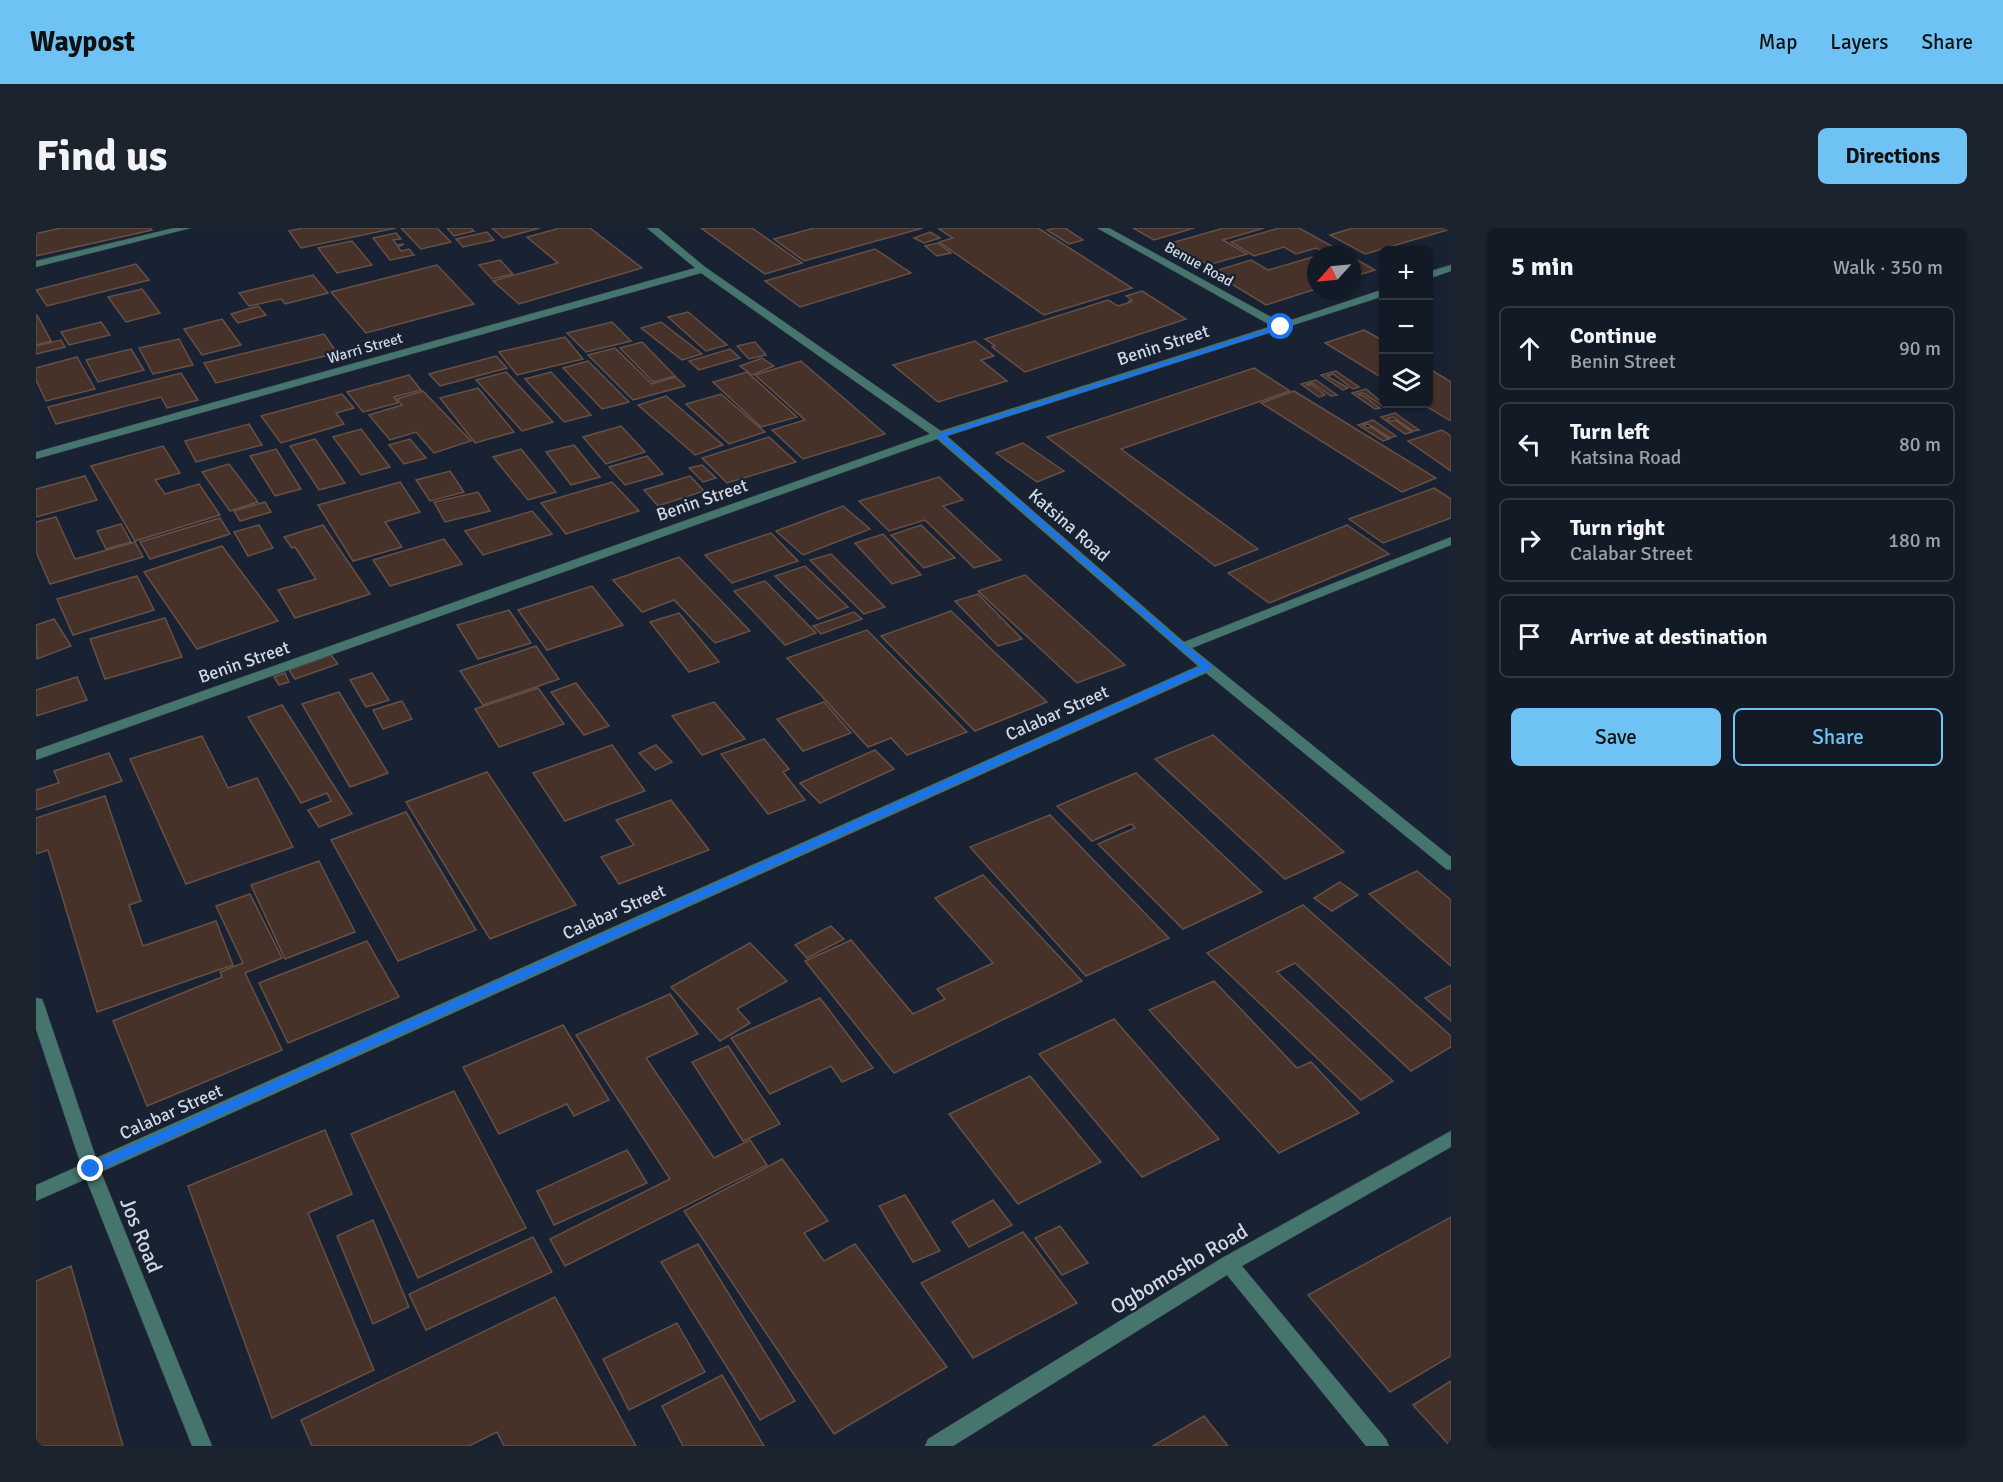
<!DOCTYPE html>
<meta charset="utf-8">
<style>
body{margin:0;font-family:Signika,sans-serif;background:#1b232e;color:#f1f3f6}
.controls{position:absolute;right:18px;top:18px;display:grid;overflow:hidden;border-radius:9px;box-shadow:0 2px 4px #0004}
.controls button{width:54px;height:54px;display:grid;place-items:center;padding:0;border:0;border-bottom:2px solid #313843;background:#121a26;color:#f1f3f6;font:30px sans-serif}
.compass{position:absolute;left:1271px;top:18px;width:54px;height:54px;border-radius:50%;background:#121a26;box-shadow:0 2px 4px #0004;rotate:243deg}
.stop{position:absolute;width:18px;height:18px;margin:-14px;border:4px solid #1a73e8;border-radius:50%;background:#fff}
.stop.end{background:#1a73e8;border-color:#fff;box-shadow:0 2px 6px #0008}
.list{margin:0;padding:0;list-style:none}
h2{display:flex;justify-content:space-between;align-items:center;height:78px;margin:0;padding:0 24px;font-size:26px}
h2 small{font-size:20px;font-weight:400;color:#9ca1a7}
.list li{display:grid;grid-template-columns:39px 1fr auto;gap:18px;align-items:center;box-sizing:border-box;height:84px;margin:0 12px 12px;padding:0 12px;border:2px solid #313843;border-radius:9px}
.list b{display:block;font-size:22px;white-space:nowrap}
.list p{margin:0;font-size:20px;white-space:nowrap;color:#9ca1a7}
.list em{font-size:20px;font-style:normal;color:#9ca1a7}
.actions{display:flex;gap:12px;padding:18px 24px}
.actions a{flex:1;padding:14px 0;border:2px solid #6fc2f4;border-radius:9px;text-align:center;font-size:21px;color:#6fc2f4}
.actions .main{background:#6fc2f4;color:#111}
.icon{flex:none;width:33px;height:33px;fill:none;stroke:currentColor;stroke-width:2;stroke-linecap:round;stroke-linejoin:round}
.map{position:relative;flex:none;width:1415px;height:1218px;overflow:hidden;border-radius:9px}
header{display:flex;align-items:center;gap:36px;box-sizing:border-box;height:84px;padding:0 30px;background:#6fc2f4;color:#111}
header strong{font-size:28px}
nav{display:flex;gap:33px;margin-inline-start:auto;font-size:21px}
.intro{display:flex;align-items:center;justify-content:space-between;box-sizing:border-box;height:144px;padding:0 36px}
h1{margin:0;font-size:42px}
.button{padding:15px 27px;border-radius:9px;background:#6fc2f4;color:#111;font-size:21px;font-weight:700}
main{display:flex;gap:36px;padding:0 36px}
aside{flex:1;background:#121a26;border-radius:9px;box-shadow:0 2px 4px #0004}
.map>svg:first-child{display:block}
.building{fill:#47322a;stroke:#665046;stroke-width:1.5}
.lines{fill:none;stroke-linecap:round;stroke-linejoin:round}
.minor-casing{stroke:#363f4e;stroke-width:1}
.minor{fill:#45756d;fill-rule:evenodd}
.route{fill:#1a73e8}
.labels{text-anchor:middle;stroke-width:5;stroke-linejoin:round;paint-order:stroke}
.far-street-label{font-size:15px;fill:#d2d8e3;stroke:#182232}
.street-label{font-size:18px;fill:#d2d8e3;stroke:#182232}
.near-street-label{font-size:21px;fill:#d2d8e3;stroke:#182232}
</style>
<header>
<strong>Waypost</strong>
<nav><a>Map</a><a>Layers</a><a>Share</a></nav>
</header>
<div class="intro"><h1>Find us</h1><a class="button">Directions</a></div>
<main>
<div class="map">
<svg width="1415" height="1218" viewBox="0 0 1415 1218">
<rect width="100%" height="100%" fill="#182232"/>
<g class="building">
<path d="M25,0H114L116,2L0,28V3L3,5Z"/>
<path d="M267,0H360L265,20L253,3Z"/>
<path d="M365,0H401L415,14L385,21Z"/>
<path d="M411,0H435L438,3L418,8Z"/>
<path d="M456,0H504L467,10Z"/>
<path d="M524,0H554L606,40L483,76L457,53L522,35L491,9Z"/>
<path d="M665,0H716L766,35L729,46Z"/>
<path d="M778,0H887L768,33L738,11Z"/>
<path d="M907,0H1002L1096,60L1008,87L903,14L917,10L903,1Z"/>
<path d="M1019,0H1029L1047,12L1033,16L1011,2Z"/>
<path d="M1097,0H1158L1118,12Z"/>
<path d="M1188,0H1228L1187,12L1211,26L1172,37L1135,15Z"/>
<path d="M1243,0H1263L1312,27H1282L1289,25L1280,20L1260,26L1248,19L1218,28L1195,14Z"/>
<path d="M1317,0H1413L1415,1L1329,26L1294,7Z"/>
<path d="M451,4L458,12L427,19L420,11Z"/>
<path d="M894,4L904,10L888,15L878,10Z"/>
<path d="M360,5L365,11L357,12L361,17L368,16L362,19L365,23L373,21L378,27L354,32L337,10Z"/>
<path d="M316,13L336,37L301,45L282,20Z"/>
<path d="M902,15L915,25L901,28L889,18Z"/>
<path d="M839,21L875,45L764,79L729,53Z"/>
<path d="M1280,28V61L1230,77L1176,44L1215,32L1232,42Z"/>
<path d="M1316,29L1339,42L1316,49Z"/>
<path d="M464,32L477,46L456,51L443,37Z"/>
<path d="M100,36L113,52L11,78L0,62Z"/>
<path d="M401,37L438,76L330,105L295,64Z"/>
<path d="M277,47L292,65L249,76L245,71L213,78L203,65Z"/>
<path d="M106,61L124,85L90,94L72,69Z"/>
<path d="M1106,63L1150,91L989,144L956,119L959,118L949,111L1072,72L1082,78L1095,74L1093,73L1096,72L1090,68Z"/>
<path d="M222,78L230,87L202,95L195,86Z"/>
<path d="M652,84L691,117L670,123L632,89Z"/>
<path d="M0,87H1L15,113L0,117Z"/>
<path d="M186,91L205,117L166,127L148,101Z"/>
<path d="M65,94L74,107L33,117L25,104Z"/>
<path d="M576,94L595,113L550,124L531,105Z"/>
<path d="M625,94L666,126L646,132L605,100Z"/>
<path d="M1328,102L1348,113V151L1289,115Z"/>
<path d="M288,106L301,125L180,155L168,135Z"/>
<path d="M529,109L547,131L481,147L463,124Z"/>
<path d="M143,111L157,137L117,146L103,120Z"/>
<path d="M25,112L29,119L0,126V118Z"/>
<path d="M939,113L958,128L945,132L971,153L902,174L857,137Z"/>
<path d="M606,114L639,148L617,154L584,120Z"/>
<path d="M719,114L730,127L713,131L701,118Z"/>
<path d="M579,120L616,156L640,149L649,158L597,172L552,127Z"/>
<path d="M95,121L108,142L62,154L50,132Z"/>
<path d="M694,121L704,130L663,142L653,133Z"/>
<path d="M460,128L471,140L404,158L393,146Z"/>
<path d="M41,129L59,161L10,173L0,152V140Z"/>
<path d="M726,130L738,138L716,147L704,138Z"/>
<path d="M552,133L593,174L566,181L527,140Z"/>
<path d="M765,133L849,206L767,231L736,202L769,192L719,147Z"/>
<path d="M1218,140L1254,163L1085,221L1222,321L1179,338L1011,209Z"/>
<path d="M1392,140L1415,154V193L1386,176H1392Z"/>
<path d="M1300,143L1323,159L1317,161L1297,146L1291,148L1312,160L1307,162L1285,147Z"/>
<path d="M470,144L517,194L486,203L440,152Z"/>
<path d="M515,144L555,187L528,194L489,151Z"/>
<path d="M711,144L761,189L725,199L677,154Z"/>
<path d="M145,145L162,172L131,180L125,169L20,196L12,179Z"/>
<path d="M373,147L385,162L358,169L362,175L327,184L311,164Z"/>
<path d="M1280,152L1301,167L1295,168L1276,155L1270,157H1276L1289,167L1283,169L1265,156Z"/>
<path d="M442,160L478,204L439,215L404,170Z"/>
<path d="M1330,161L1348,176L1354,178L1348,179L1327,165L1321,166L1328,168L1344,180L1339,181L1316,165Z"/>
<path d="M387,163L435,213L398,225L380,204L354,212L333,187L366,177L361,171Z"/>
<path d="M1258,163L1400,250L1366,264L1225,175Z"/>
<path d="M306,166L318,180L300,185L308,196L245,215L225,188Z"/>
<path d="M685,166L729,204L693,216L650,176Z"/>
<path d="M630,168L687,217L659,227L602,177Z"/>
<path d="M1359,185L1383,202L1377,203L1357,189L1351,191L1354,193L1359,192L1376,204L1369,206L1345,189Z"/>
<path d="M1337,192L1360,208L1354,210L1332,196L1327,197L1331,200L1335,199L1353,211L1347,213L1322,197Z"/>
<path d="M213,196L226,217L160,234L149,213Z"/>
<path d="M585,198L609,224L570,236L547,209Z"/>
<path d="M325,201L354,239L325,247L297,209Z"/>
<path d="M1406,202L1415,208V243L1372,213Z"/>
<path d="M733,209L760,234L691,255L666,230Z"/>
<path d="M279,211L309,255L283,262L254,218Z"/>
<path d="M374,211L390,230L368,236L353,217Z"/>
<path d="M987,215L1028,243L1001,254L960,225Z"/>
<path d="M538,217L564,249L535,257L510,224Z"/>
<path d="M127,218L144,245L119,252L129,266L163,256L184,287L99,313L55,238Z"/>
<path d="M240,221L265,261L239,268L214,228Z"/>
<path d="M485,221L520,264L492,272L457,229Z"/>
<path d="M611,228L627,246L589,257L573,239Z"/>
<path d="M193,236L222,274L194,283L166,244Z"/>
<path d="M666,237L680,250L667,254L653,240Z"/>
<path d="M414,243L428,264L394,273L380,252Z"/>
<path d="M49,248L61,272L0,289V261Z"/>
<path d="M654,248L668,263L622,278L608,262Z"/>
<path d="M903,249L927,272L907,278L965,332L938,340L889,292L853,303L823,273Z"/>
<path d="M364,254L384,284L349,294L366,319L317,333L282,277Z"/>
<path d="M576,254L603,283L530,306L505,275Z"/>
<path d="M1398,260L1415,271V290L1347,315L1313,291Z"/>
<path d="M442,264L454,283L409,294L398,274Z"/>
<path d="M229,274L235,284L204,293L198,283Z"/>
<path d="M807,278L834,301L767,327L740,303Z"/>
<path d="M496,283L516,306L447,327L429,303Z"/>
<path d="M20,289L39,331L99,314L107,329L14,356L0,324V294Z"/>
<path d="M184,290L194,306L114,331L104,314Z"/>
<path d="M85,296L95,314L70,321L61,303Z"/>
<path d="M223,297L237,320L212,328L198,304Z"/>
<path d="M287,297L334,366L259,390L242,362L280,351L259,319L256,320L248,309Z"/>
<path d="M885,297L919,330L888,340L855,307Z"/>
<path d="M1311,297L1353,326L1233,375L1192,345Z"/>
<path d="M735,305L762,333L696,355L669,327Z"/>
<path d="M847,306L885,347L856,356L819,315Z"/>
<path d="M408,311L426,336L354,358L337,332Z"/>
<path d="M186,318L242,393L161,421L108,344Z"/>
<path d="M795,326L849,379L828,386L774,332Z"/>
<path d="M643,329L714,403L679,415L638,372L606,384L577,352Z"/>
<path d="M769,338L812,379L782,391L739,348Z"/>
<path d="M989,347L1089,437L1041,455L942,363Z"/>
<path d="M101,348L118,382L37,407L21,371Z"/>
<path d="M729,353L780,405L749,417L698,363Z"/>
<path d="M556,358L587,397L511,422L482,382Z"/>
<path d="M942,366L986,411L962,418L919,373Z"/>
<path d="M473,382L495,415L442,431L421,397Z"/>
<path d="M915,383L1011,474L939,503L845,408Z"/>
<path d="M818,384L826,391L785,406L777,398Z"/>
<path d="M643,385L683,434L653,444L614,394Z"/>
<path d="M129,390L146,429L69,451L54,411Z"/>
<path d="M18,391L35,418L1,431L0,397Z"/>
<path d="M831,402L931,504L871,527L855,510L832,519L751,430Z"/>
<path d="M500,418L523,451L447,477L424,443Z"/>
<path d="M295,427L302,436L259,451L253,442Z"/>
<path d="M249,445L253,454L243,457L238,449Z"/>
<path d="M336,445L353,472L330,479L314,452Z"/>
<path d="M41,449L51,472L0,488V462Z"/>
<path d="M540,455L573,498L548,507L515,464Z"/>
<path d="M502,460L528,496L463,519L439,481Z"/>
<path d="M303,464L352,545L314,559L266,476Z"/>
<path d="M366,473L376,491L347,501L337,482Z"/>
<path d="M678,474L709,511L666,527L636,488Z"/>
<path d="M788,474L815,505L767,523L741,491Z"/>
<path d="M246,477L316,586L283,599L272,582L295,573L291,565L265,575L212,489Z"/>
<path d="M1177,507L1308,624L1249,651L1119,531Z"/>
<path d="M166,508L192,560L221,550L257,619L150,656L94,531Z"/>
<path d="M728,511L753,541L747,544L769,572L732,586L685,526Z"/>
<path d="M576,517L609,563L529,593L497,545Z"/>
<path d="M620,517L636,534L619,542L603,525Z"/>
<path d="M839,522L858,541L784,575L764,555Z"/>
<path d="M73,525L86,553L0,582V562L23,555L18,543Z"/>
<path d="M451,544L540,677L454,711L370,574Z"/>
<path d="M1100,545L1226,664L1147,701L1062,616L1099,600L1095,596L1056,613L1021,578Z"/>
<path d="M69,568L105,673L93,677L107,718L180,693L197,737L61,784L12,622L0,626V590Z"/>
<path d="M635,572L673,622L583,656L565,629L598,617L580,592Z"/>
<path d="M370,584L440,702L362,733L295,612Z"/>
<path d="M1014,587L1133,710L1050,748L934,619Z"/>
<path d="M283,633L319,704L249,731L215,657Z"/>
<path d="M1381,643L1415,672V738L1333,666Z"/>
<path d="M947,647L1046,753L858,845L769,733L815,712L877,786L909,771L901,761L957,735L899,670Z"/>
<path d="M1304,654L1322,667L1296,683L1278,670Z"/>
<path d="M214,666L246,730L209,745L246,822L111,878L77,793L186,749L184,744L207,735L180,678Z"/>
<path d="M1267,677L1415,808V819L1375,843L1259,735L1241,744L1357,853L1325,872L1171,725Z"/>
<path d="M795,698L808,711L771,730L759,717Z"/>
<path d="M331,713L363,769L252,815L223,755Z"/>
<path d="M714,715L751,753L701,781L714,795L684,813L635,759Z"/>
<path d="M1178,753L1261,840L1275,834L1323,885L1243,925L1113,782Z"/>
<path d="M1415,757V793L1389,770Z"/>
<path d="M634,766L662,806L610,830L678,930L714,912L731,937L529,1038L514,1011L634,951L540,807Z"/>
<path d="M784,770L837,840L806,854L795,838L734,866L695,810Z"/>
<path d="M1078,791L1183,911L1106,949L1003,826Z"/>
<path d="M527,797L573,872L538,888L531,876L463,906L427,839Z"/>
<path d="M692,818L744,896L707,913L656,834Z"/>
<path d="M994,848L1065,934L982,976L913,886Z"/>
<path d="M418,863L490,1000L382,1050L315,906Z"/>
<path d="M289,902L316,966L272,985L338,1142L236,1190L152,958Z"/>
<path d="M591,922L611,955L518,997L501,963Z"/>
<path d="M746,931L792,993L768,1005L788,1033L819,1016L911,1139L798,1206L648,983Z"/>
<path d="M869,967L904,1023L877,1034L843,978Z"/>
<path d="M957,972L976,997L933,1019L916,994Z"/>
<path d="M1415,989V1128L1354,1164L1272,1067Z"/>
<path d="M337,992L373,1079L337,1096L301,1008Z"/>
<path d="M1024,998L1052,1035L1026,1047L999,1010Z"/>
<path d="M987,1004L1041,1075L937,1130L885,1055Z"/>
<path d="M497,1009L516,1044L390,1102L373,1066Z"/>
<path d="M662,1016L759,1173L724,1192L625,1034Z"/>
<path d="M35,1038L87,1218H0V1053Z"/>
<path d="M519,1069L600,1218H468L461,1204L433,1218H276L265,1192Z"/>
<path d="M641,1095L669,1144L593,1182L567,1131Z"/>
<path d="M686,1147L728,1218H647L626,1178Z"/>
<path d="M1415,1153V1218H1414L1377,1177Z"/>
<path d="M1168,1188L1192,1218H1117Z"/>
</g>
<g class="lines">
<g class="minor-casing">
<g id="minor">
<path d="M138,0H155L0,39V33Z"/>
<path d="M611,0H622L669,39L905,203L1236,98L1061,0H1073L1246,95L1348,61V68L911,208L1148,414L1415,309V317L1156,420L1415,629V642L1410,641L1170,445L65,944L176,1218H156L50,951L0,973V957L45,937L0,801V770L6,771L8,776L60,930L1162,438L901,211L0,532V522L894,206L665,45L0,231V224L659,40Z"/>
<path d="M1415,37V43L1392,51V44Z"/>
<path d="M1415,903V919L1206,1038L1350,1211L1353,1218H1330L1191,1047L917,1218H889L892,1211L1186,1030Z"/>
</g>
</g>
<use href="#minor" class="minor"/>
</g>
<path class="route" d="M1245,97L1248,100L909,208L1149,417L1175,437V441L59,944H51V937L1165,438L900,207Z"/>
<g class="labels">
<g class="far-street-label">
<text transform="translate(1163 36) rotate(29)" y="5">Benue Road</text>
<text transform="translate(329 120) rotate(-16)" y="5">Warri Street</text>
</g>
<g class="street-label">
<text transform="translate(1127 117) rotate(-18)" y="6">Benin Street</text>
<text transform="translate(666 272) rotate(-19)" y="6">Benin Street</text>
<text transform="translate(1033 297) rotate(41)" y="6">Katsina Road</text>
<text transform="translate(208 434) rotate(-19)" y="6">Benin Street</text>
<text transform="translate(1021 485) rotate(-24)" y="6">Calabar Street</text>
<text transform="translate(578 684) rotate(-24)" y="6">Calabar Street</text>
<text transform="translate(135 884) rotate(-24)" y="6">Calabar Street</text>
</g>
<g class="near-street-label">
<text transform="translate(105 1007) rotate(68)" y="7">Jos Road</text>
<text transform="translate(1143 1041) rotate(-31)" y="7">Ogbomosho Road</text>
</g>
</g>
</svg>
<div class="controls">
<button>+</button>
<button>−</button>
<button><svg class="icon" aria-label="layers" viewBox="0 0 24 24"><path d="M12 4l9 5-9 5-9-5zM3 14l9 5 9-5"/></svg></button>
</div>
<svg class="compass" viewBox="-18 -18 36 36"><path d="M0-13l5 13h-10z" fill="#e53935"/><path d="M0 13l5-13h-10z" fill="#9ca1a7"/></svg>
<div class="stop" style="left:1245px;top:99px"></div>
<div class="stop end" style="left:55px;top:941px"></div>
</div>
<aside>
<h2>5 min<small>Walk · 350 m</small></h2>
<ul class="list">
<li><svg class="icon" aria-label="ahead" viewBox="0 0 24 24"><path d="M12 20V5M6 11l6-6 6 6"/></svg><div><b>Continue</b><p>Benin Street</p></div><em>90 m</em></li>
<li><svg class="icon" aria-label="left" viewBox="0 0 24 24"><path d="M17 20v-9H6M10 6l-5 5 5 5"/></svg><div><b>Turn left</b><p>Katsina Road</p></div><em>80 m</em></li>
<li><svg class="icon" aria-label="right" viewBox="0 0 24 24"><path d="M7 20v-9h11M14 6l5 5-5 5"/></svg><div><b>Turn right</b><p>Calabar Street</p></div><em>180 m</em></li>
<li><svg class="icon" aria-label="arrive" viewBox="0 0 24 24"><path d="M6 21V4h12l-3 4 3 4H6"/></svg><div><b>Arrive at destination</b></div></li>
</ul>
<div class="actions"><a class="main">Save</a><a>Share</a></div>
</aside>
</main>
